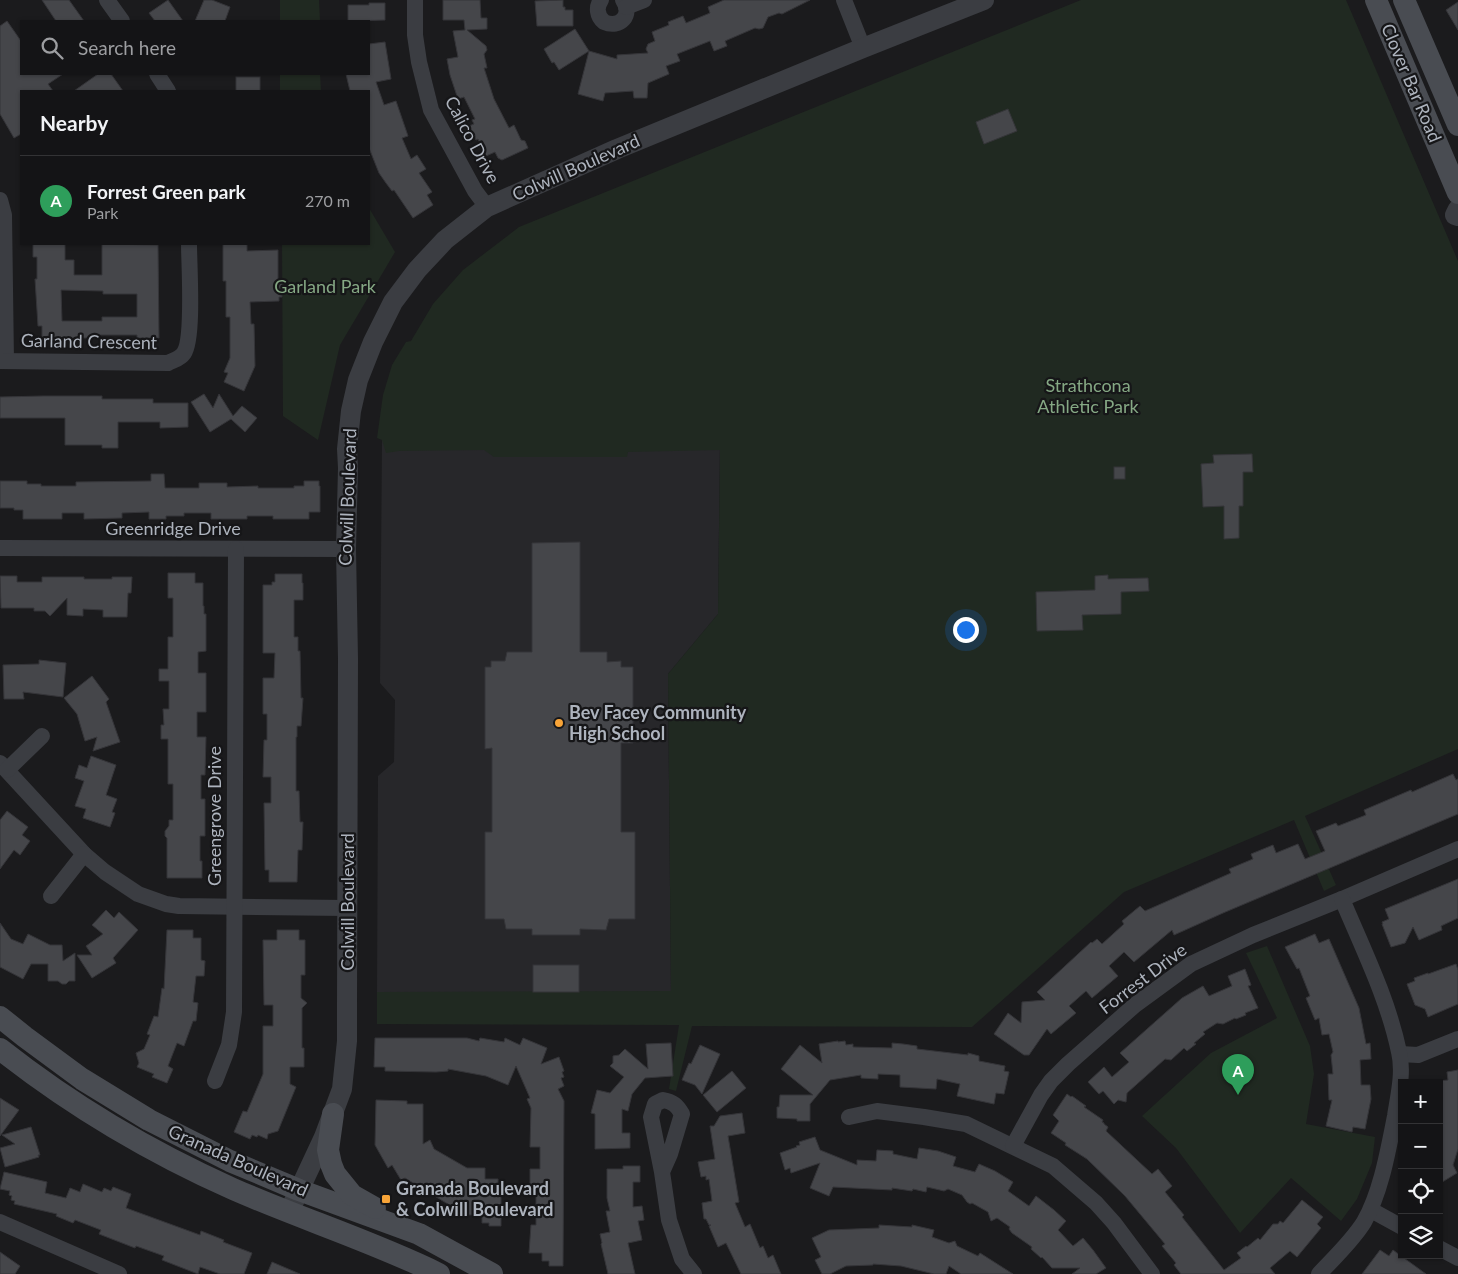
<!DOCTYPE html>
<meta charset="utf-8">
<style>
body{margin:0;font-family:Lato,sans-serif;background:#212123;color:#f1f3f6}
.controls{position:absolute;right:15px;bottom:15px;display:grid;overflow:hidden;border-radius:0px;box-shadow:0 1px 4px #0004}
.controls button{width:45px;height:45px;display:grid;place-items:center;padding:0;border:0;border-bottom:1px solid #333335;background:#141416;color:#f1f3f6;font:25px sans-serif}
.you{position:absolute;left:965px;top:629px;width:18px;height:18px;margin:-12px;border:4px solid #fff;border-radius:50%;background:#1a73e8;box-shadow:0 0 0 8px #1a73e833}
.badge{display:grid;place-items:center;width:32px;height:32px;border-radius:50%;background:#f8a438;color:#fff;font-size:16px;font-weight:700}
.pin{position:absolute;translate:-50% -41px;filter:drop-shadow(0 1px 2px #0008)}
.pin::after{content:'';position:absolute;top:26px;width:18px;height:15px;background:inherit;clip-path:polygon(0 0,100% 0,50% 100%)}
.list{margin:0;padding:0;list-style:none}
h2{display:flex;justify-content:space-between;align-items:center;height:65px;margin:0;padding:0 20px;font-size:21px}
h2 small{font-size:16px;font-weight:400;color:#9d9ea1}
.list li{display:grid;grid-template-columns:32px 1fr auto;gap:15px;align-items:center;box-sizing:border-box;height:90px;padding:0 20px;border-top:1px solid #333335}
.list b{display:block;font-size:19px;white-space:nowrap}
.list p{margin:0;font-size:16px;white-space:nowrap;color:#9d9ea1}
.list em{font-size:16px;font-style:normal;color:#9d9ea1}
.icon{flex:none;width:28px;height:28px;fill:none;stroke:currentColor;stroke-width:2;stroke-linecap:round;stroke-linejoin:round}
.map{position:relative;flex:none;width:1458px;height:1274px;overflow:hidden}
.search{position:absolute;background:#141416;box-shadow:0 1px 4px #0004;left:20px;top:20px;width:350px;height:55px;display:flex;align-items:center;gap:12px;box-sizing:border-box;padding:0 18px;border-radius:0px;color:#9d9ea1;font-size:19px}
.panel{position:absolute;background:#141416;box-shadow:0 1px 4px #0004;left:20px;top:90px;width:350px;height:155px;border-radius:0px}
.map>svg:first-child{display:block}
.built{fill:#27272a}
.green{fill:#202921}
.building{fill:#45464a;stroke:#353539;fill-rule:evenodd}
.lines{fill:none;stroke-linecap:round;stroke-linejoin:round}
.minor{stroke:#3b3d42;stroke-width:16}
.tertiary{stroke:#3b3d42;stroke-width:20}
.secondary{stroke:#494c52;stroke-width:22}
.poi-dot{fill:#f8a438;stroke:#161618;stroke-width:2}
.labels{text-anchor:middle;stroke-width:4.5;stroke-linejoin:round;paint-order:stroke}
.street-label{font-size:18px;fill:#adb3bd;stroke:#161618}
.park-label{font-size:18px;fill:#85a884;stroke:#161618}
.poi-label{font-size:18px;font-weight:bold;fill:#adb3bd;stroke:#161618;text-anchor:start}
</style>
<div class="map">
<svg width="1458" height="1274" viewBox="0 0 1458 1274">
<rect width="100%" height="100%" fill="#1b1b1d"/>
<path class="built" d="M382,440L720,442L718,614L668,674L671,992H377L378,776L394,762L395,700L380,683Z"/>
<g class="green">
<path d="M280,0H319L320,21H280Z"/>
<path d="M1081,0H1346L1458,261V749L1305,816L1336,885L1324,891L1294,820L1124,892L972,1027L692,1026L676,1091L669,1089L679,1025L377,1024V992L671,991L668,674L718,614L720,450L628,452L627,457H494L484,450L399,451L386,453L382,440L377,438L383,395L392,365L406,342L411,341L433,304L463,270L519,227Z"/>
<path d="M280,74H320L321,91H280Z"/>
<path d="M369,208L395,252L340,345L318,440L283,416L282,244H369Z"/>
<path d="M1267,946L1310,1046L1314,1074L1306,1124L1375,1137L1372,1163L1357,1199L1341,1221L1291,1178L1240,1233L1176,1148L1142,1116L1211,1053L1277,1018L1246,953Z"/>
</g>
<g class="building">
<path d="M42,0H69L84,21H56Z"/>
<path d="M168,0L183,21H155L149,13Z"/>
<path d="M204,0H212L230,7L225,21H195Z"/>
<path d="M443,0H480L481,18H487V29L467,30L486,46L487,50L484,54L487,68H484L494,99L509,128L514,125L521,140L525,141L528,148L502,160L498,158L495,152L486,156L478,139L476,140L469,126L474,124L472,120L475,119L464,97L458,99L450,75L447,59L458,57L453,31L465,30L464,20H443Z"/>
<path d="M563,0V7H565V10H573V26H537L535,1Z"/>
<path d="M724,0H810L782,14L779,13L768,17L763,28L759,29L755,28L725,41L727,46L714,51L710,41L677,54L680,61L666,66L669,74L648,83L647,98H634L633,91L605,93L603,101L578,94L589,51L617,59V55L648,53L646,49L648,44L655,41L652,32L669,25L668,22L683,16L686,23L710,13L708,7Z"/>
<path d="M1458,2V30L1446,10Z"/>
<path d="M369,3H385V20L348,21V5H369Z"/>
<path d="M7,21L21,41V74H63L48,84L53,91H21V134L14,138L0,114V26Z"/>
<path d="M575,29L589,51L559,70L554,62L552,63L544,49Z"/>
<path d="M385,42L391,79L376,82L384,105L396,101L408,136L402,138L411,159L417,155L426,169L419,173L432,192L427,195L433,205L413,218L394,190L392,191L386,183L379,173L369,148V91H350L346,74H369V44Z"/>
<path d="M98,74H111L123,91H74Z"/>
<rect x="236" y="77" width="24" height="14"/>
<path d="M1008,109L1017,131L984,144L976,122Z"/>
<path d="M33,244H65V260H74V275H102V244L158,245L159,338H137V335H95V338H42V326H38L35,279H37V257H33ZM61,290L103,291V294H137V317H102V321H62Z"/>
<path d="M223,244H247V251L278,250V283H282V297H279V301L250,302L251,324H254L255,366L244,391L224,382L228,373L224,372L230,358V317H226V281H223Z"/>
<path d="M204,394L213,408L219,394L233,416L242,406L257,418L245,432L231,419L210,432L191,402Z"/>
<path d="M43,396H102V399H153V403H188V427L160,428V422H118V448H102V445H65V418H0V397Z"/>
<path d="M1252,454L1253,472H1243V506H1239V538L1224,539V506L1203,507L1201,464L1214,463L1213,455Z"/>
<rect x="1114" y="467" width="11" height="12"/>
<path d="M151,474H164L165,488H199V483H227V487L258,486V488H294V486H304V481H319V486H320V512H309V519H273V516H247V519H211V513H184V516H166V519H149V512L122,513V518L84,519V513H62V519H23V510H14V508H0V481H27V484H41V486H76V482L151,481Z"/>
<path d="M580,542V652H607V662L621,661V667H633V743H621V832H635V919H609L606,930L580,929V935H532V929H506L504,919H485V832H492V748L485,749V667H491V661H505L507,652H532V543Z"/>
<path d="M168,573H195V583H203V606H204V614H206V651L198,652V673H206V712H197V737H206L205,775H201V799H205V836H200V861H202V878H167V838L165,836V831L169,826V820H173V784H168V739H161V725H164L163,709H169V681H159V669H168V637H173V598H168Z"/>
<path d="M275,574H302V583H303V600H294V637H298V651H300L301,698H303L301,726H297V737H296V791H299L300,822H303L302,850H298L297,882H269V870H265L264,803H271V777H263L264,740H267V714H263V678H274L275,653H263V585H272V582H275Z"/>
<path d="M1108,575V579L1148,578L1149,591L1121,592V614L1082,615L1083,630L1037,631L1036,592L1095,590V576Z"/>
<path d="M0,576H17V582H42V577H84V579H112V577H132L131,593H128L127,617H103V610L83,609V616L67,615V598L50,616L45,611H34V608H1Z"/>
<path d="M39,660L66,663L63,697L23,692L24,699H4L3,665L39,664Z"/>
<path d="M92,676L109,699L106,702L120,742L93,751L97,737L85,741L77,714L64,698Z"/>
<path d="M91,756L116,765L106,795L117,799L112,812L115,813L110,827L83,818L86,809L75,806L84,781L75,778L79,765L87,768Z"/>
<path d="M1453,774L1456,780L1458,779V814L1223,913L1174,935L1172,930L1134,962L1124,952L1109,966L1118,976L1092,998L1086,991L1069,1006L1076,1013L1051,1034L1047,1029L1029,1055H1024L994,1034L1008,1013L1021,1023L1022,1002L1045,1000L1037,992L1091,942L1092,943L1097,939L1102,944L1124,924L1122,921L1140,906L1145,911L1231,873L1229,869L1253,859L1251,854L1273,845L1276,853L1298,844L1305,859L1325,851L1316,831L1336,823L1338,826L1366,815L1364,810L1411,790L1412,792Z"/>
<path d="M7,811L28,827L22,835L30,841L20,855L14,850L0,869V820Z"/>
<path d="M1458,879V918L1441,926L1442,930L1419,940L1413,927L1405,943L1391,947L1382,924H1383L1382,922L1389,919L1385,909Z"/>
<path d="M106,910L114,918L119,912L138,930L113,958L116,963L92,978L77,955H92L86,946L103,934L92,925Z"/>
<path d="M0,923L11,939L23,944L28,934L50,945H62L63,961L75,953V981H69L66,984H62L58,981H48V964H31L23,979L0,967Z"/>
<path d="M167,930H193V938H201V960L205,961L204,976H196L193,1002L198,1003L196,1021H193L184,1046L177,1043L168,1066L173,1069L167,1083L152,1077L154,1074L137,1067L139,1063L136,1053L144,1049L150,1035L147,1034L154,1016L158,1017L162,988L164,989Z"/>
<path d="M277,930H299V940H305V975H301V998L307,1003L302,1008V1048H304V1067H290V1084L296,1087L278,1131L268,1134L267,1139L258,1135L257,1137L252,1135L250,1139L234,1132L243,1111L247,1112L263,1074V1026H273V1005H264L263,940H277Z"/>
<path d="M1315,934L1319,943L1329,939L1359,1008L1366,1044L1370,1043L1371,1059L1360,1060L1361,1085H1370L1371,1099L1365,1129L1353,1127L1352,1132L1326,1126L1332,1100H1329L1328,1074H1333L1331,1055L1333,1052L1329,1034L1322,1035L1319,1018L1315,1020L1306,998L1310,996L1299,968L1297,969L1285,947Z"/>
<path d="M1456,964L1458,970V1004L1428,1017L1425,1009L1415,1005L1407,984L1415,981L1414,978L1428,973V974Z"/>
<rect x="533" y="965" width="46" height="27"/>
<path d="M1245,969L1251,985L1248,986L1258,1008L1245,1013L1246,1015L1236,1019L1235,1018L1223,1024L1217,1023L1203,1032L1205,1034L1194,1043L1196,1044L1187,1051L1184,1048L1171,1060L1165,1059L1127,1093L1126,1102L1118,1100L1114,1104L1103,1091L1099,1094L1088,1082L1104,1067L1112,1077L1129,1062L1120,1053L1182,998L1203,986L1209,996L1232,986L1228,976Z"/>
<path d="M375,1038H467L479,1041L480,1038L504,1042L505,1038L520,1045L523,1038L547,1048L541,1064L559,1057L564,1071L562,1072L564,1077L561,1078L564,1086L558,1089L564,1101L563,1266H549V1261H542V1253H529L531,1225H536V1195H530V1169H540V1147H530L531,1108L527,1099L530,1098L516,1066L508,1085L486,1076L448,1069V1071L436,1072L385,1071V1067H374Z"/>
<path d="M838,1041V1042L845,1041L846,1045L853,1044V1047L892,1048V1043L903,1044L917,1046V1049L968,1055V1053L979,1056V1061L1005,1066L1004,1071L1009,1072L1004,1094L996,1093L994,1104L957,1096L960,1084L937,1079L936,1089L900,1087V1075L878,1074V1079L861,1078V1075L830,1080L810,1104V1121H797V1119L777,1118V1107H779L780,1095H813L781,1069L800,1045L822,1063L819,1044Z"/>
<path d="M671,1043L673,1076L645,1078L632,1094L628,1111L622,1109V1133H630V1148L595,1149V1114L591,1113L597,1090L610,1093L624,1077L610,1066L613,1063V1056L619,1055L625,1049L648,1069L646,1044Z"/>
<path d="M700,1045L720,1054L702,1094L695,1085L682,1080L689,1063L691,1064Z"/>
<path d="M1458,1070V1149L1453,1165L1457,1173L1439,1184V1081L1448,1080L1447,1072Z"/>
<path d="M732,1071L746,1088L717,1112L703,1095Z"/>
<path d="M1067,1094L1071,1097L1072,1096L1086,1106L1084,1107L1103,1120L1102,1122L1104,1123V1124L1108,1127L1106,1131L1152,1174L1158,1169L1172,1186L1165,1192L1184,1215L1182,1217L1224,1270L1241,1258L1237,1253L1246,1246L1247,1247L1258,1238L1260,1240L1273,1224H1278L1280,1221L1283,1223L1302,1200L1323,1217L1317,1224L1321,1228L1297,1257L1290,1251L1270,1268L1275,1274H1181L1174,1265L1176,1263L1162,1246L1165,1244L1125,1196L1087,1159L1065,1145L1066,1143L1051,1133L1059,1121L1053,1115Z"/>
<path d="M0,1098L19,1110L0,1136Z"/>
<path d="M376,1100L407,1101V1104H423V1144L430,1140L434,1149L467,1168H485V1179H498V1195H501V1226H489V1223H482V1215H466L405,1178L401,1180L392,1165L388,1168L375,1145Z"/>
<path d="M742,1113L745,1133L728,1136L739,1202L735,1203L745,1227L750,1224L760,1248L763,1246L768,1258L773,1255L781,1274H741L726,1243L718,1247L709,1226L711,1225H709L706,1219H704L702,1203L712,1201L709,1179L706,1180V1176L701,1177L698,1162L715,1159L710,1126H714L720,1116Z"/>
<path d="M31,1127L40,1155H38L39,1157L5,1167L0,1148L15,1144L2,1135Z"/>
<path d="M815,1137L820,1150L857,1165V1160L876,1161L877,1150L893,1151V1154L917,1159L919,1148L938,1151L956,1157L953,1166L975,1172L979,1164L995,1171L1013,1182L1008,1191L1029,1206L1036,1196L1054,1210L1066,1221L1058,1230L1073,1246L1083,1238L1093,1250L1106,1268L1096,1274H1072L1080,1268H1052L1042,1257L1041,1258L1031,1249L1032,1247L1012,1233L1009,1229L1010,1227L997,1218L991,1221L988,1212L972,1203L970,1204L967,1202L962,1195L948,1189L944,1191L927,1187L926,1192L913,1189L912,1191L892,1188V1190L833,1187L829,1196L810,1188L820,1163L791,1173L790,1168L785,1170L780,1153L797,1147L796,1146L800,1145L799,1142Z"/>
<path d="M623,1166H640V1182H633V1207L642,1206L644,1220L638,1221L642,1240L628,1243L635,1274H608L601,1244L602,1243L600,1234L610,1232L606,1211H610L607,1198V1169H623Z"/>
<path d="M4,1172L47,1182L45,1193L66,1198L70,1188L80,1192L83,1184L102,1192L104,1188L111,1191L113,1187L131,1194L126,1208L200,1235L201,1231L224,1240L223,1242L252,1253L244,1274H220L200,1267L198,1274L162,1260L164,1256L136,1246L135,1248L99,1234L101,1230L75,1220L73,1223L56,1216L57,1214L14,1204L15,1201L11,1200L12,1196L9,1195L10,1191L0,1189Z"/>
<path d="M879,1225L912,1227V1225L934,1230L932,1237L949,1243L955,1241L957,1246L978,1256L980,1253L1013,1274H961L949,1266L946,1274H934L901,1266L873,1264V1265L846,1266L830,1274H822L815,1260L821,1257L812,1238L829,1230L879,1228Z"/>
<path d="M1380,1250L1389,1256L1393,1250L1426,1274H1362Z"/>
<path d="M0,1252L20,1266L15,1274H0Z"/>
<path d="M272,1262L300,1274H267Z"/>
</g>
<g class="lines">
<g class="minor">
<path d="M107,0L122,21"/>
<path d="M415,0V35L419,62L431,110L475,191L487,207"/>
<path d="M601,0C596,7 597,16 604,22C620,29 633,15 623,0"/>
<path d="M844,0L863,48"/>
<path d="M626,7L644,0"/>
<path d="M157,74L168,91"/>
<path d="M0,200L4,215L6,361"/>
<path d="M0,361L168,363C174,360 180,359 184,353C194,338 189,265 189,244"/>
<path d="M0,548L346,549"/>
<path d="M0,763L84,854L105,872L138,894L166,904L179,906L347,908"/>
<path d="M7,770L42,736"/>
<path d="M51,896L84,854"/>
<path d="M1400,1054L1418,1055L1458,1039"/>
<path d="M215,1081L229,1045L234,1012L236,549"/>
<path d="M849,1117L877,1111L924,1117L966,1124L1053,1166L1096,1203L1114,1223L1152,1274"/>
<path d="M1013,1146L1041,1095L1051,1081L1068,1064L1135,1005L1191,964L1253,935L1342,899L1458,849"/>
<path d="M662,1172L670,1154L682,1114C677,1105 673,1102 663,1100L655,1104L651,1117L662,1172L669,1220L682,1259L694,1274"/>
<path d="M1371,1210L1402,1227"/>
<path d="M0,1222L119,1274"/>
<path d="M1439,1248L1458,1258"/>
<path d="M1319,1274C1334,1258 1353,1240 1364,1222C1381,1192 1388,1151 1395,1116C1398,1096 1404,1073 1399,1052C1388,999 1363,949 1342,899"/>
</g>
<g class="tertiary">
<path d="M1458,209L1455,215L1458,216"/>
<path d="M289,1212L324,1137L342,1089L347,1041V1004L348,659L346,549L348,468L347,449L351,411L358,380L373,342L393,302L417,270L445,240L487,207L617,149L863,48L984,0"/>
</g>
<g class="secondary">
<path d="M1376,0L1458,193"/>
<path d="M1404,0L1458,125"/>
<path d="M0,1017L25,1037L82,1079L149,1120L230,1161L299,1190L419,1234L492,1274"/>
<path d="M0,1049C71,1105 150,1152 233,1189C301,1219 372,1241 439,1274"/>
<path d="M333,1114L328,1150L331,1164L335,1174L352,1195L375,1208"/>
</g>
</g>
<g class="poi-dot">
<circle cx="559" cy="723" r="5"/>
<rect x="381" y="1194" width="10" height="10" rx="2.5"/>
</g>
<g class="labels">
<g class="street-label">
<text transform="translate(1411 83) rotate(67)" y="6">Clover Bar Road</text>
<text transform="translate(472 140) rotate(62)" y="6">Calico Drive</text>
<text transform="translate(576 168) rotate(-24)" y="6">Colwill Boulevard</text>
<text transform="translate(89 342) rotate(1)" y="6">Garland Crescent</text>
<text transform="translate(348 497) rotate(-88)" y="6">Colwill Boulevard</text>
<text x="173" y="535">Greenridge Drive</text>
<text transform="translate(215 816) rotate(-90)" y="6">Greengrove Drive</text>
<text transform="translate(348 902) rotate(-90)" y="6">Colwill Boulevard</text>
<text transform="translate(1143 979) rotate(-37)" y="6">Forrest Drive</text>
<text transform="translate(238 1161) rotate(24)" y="6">Granada Boulevard</text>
</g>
<g class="park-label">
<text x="325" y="293">Garland Park</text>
<text x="1088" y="392">Strathcona<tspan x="1088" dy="21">Athletic Park</tspan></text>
</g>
<g class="poi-label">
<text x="569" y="719">Bev Facey Community<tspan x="569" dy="21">High School</tspan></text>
<text x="396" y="1195">Granada Boulevard<tspan x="396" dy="21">&amp; Colwill Boulevard</tspan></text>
</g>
</g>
</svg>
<div class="controls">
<button>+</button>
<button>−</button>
<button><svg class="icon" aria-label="locate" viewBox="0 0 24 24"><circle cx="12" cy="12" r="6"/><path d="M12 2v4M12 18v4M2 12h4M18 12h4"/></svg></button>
<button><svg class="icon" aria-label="layers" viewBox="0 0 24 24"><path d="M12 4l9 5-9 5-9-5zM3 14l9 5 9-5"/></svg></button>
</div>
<div class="you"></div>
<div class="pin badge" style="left:1238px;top:1095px;background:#2e9e5b">A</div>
<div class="search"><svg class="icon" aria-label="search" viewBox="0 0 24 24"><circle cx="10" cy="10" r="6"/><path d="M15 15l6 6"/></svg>Search here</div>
<section class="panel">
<h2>Nearby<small></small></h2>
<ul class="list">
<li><span class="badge" style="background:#2e9e5b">A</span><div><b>Forrest Green park</b><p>Park</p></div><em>270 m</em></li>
</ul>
</section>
</div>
